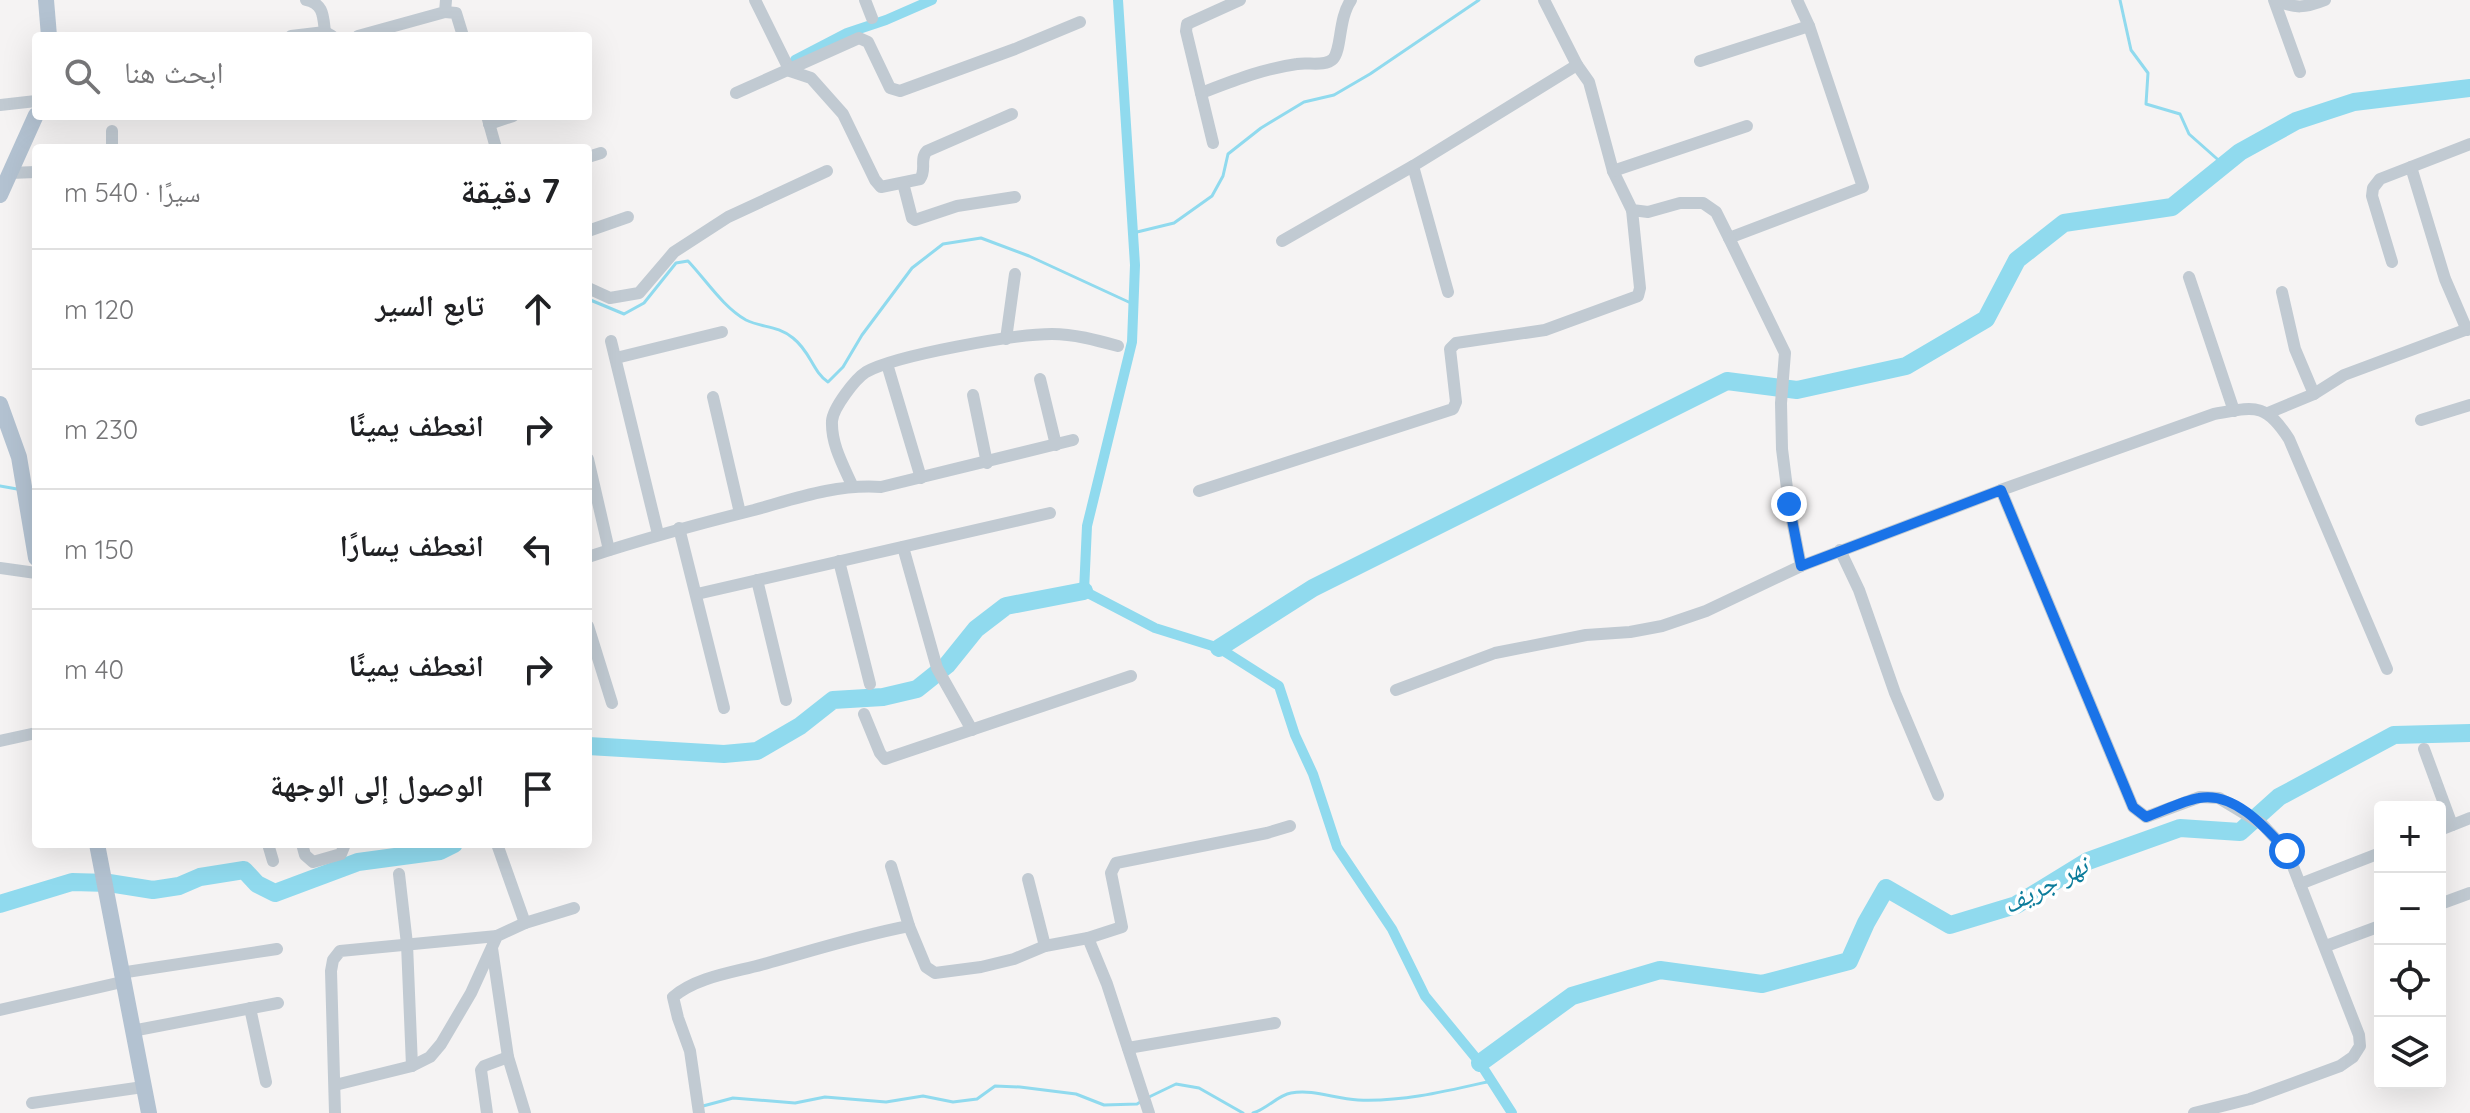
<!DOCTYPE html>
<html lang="ar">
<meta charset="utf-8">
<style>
body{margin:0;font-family:Quicksand,"Noto Naskh Arabic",sans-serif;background:#f2f2f2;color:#202124;direction:rtl}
.controls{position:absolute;right:24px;bottom:24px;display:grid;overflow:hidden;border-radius:8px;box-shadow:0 8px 32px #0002}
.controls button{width:72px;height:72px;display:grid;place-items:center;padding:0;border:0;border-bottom:2px solid #e0e0e0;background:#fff;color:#202124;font:40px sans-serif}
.stop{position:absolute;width:24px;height:24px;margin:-18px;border:6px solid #1a73e8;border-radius:50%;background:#fff}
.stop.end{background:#1a73e8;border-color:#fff;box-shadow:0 2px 8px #0008}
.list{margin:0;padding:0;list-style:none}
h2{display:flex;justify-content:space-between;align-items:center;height:104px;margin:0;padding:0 32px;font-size:34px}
h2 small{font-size:26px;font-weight:400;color:#757577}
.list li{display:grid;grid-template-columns:52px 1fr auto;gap:24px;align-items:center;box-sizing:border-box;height:120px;padding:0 32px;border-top:2px solid #e0e0e0}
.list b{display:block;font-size:30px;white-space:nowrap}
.list em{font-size:26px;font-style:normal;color:#757577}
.icon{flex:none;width:44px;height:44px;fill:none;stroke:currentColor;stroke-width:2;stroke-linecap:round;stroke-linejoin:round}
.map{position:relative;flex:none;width:2470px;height:1113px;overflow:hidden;direction:ltr}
.search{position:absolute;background:#fff;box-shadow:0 8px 32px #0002;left:32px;top:32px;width:560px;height:88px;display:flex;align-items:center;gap:20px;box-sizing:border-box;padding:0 28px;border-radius:8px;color:#757577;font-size:30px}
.panel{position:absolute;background:#fff;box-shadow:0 8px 32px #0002;left:32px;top:144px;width:560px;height:704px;border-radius:8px;direction:rtl}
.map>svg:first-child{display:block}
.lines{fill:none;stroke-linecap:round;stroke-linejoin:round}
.stream{stroke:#90daee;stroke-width:3}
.canal{stroke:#90daee;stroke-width:10}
.river{stroke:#90daee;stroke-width:18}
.minor{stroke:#c1cad2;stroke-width:12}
.major{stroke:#b3c2d1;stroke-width:16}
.route{stroke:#1a73e8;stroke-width:10}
.labels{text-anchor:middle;stroke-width:7;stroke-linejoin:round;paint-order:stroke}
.water-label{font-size:26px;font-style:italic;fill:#0c7c9b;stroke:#fff}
</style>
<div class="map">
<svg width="2470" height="1113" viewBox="0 0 2470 1113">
<rect width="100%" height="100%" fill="#f5f3f3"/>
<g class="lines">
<g class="stream">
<path d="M2120,0L2131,50L2148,73L2146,104L2180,114L2189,134L2224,165"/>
<path d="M1133,233L1174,223L1212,196L1223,176L1228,154L1261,128L1304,102L1334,95L1370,74L1479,0"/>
<path d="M588,299L624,314L644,303L676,263L688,261C706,280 723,307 746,320C762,328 777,325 793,338C811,352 812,371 828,382L843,367L862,335L912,268L943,244L981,238L1029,256L1133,304"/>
<path d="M0,486L17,489"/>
<path d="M1149,1097L1176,1084L1199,1088L1243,1113"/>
<path d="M703,1106L733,1098L795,1103L825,1097L886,1102L923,1096L953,1102L977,1099L995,1086L1020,1087L1076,1094L1104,1105L1137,1104L1142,1101"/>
<path d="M1253,1113C1267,1109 1278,1095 1291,1093C1314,1089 1335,1099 1358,1100C1403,1102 1447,1091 1491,1081"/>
</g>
<g class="canal">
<path d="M1118,0L1135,265L1132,342L1087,526L1084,591L1155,628L1219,648L1279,686L1295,735L1313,774L1337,847L1392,929L1425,996L1480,1063L1512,1113"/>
<path d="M795,60L847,33L886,20L932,0"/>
</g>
<g class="river">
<path d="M1219,648L1313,588L1727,381L1797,390L1906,366L1986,319L2017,260L2064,223L2172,207L2240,152L2296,121L2354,102L2470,88"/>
<path d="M588,746L724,754L757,751L800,726L833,700L883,697L917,689L947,665L976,629L1006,606L1084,591"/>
<path d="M0,904L72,882L109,883L153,890L179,886L200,877L244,870L257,884L275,893L358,862L440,851L454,844"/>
<path d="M1480,1063L1572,996L1660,970L1762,984L1849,961L1866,923L1886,888L1950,925L2016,905L2088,861L2180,828L2240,832L2279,797L2394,735L2470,733"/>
</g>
<g class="minor">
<path d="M306,0C324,4 323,16 325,32"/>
<path d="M755,0L790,71L811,78L843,114L875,180L881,187L920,179C927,170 919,159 927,151L1012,114"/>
<path d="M865,0L872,18"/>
<path d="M1544,0L1577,65L1589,82L1613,171L1632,210L1648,212L1680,203H1703L1716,212L1729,238L1863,187L1809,26L1797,0"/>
<path d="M2274,0L2300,72"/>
<path d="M2276,0C2295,9 2305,8 2325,0"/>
<path d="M445,12L456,13L463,36"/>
<path d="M291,36L325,32L332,36"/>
<path d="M358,36L445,12L446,0"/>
<path d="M1700,61L1809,26"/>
<path d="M736,93L859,38L868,42L890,88L900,91L1015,49L1080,22"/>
<path d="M1201,93C1235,80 1262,69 1297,64C1308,62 1325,67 1333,59C1342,49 1338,19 1351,0"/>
<path d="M0,105L36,101"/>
<path d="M487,116L496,148"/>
<path d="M489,124L513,116"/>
<path d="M112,131V148"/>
<path d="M1213,143L1186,31L1187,24L1240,0"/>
<path d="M588,157L601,153"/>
<path d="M1413,166L1448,292"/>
<path d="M2411,167L2445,279L2467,330"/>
<path d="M1613,171L1747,126"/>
<path d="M10,173L36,172"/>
<path d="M903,183L912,218L915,220L957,206L1015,197"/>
<path d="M588,231L628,217"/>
<path d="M1729,238L1785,353L1781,403L1782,449L1789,504L1801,566L2001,490L2133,807L2146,817L2200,797L2219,798L2262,824L2287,851L2359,1035L2360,1046L2353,1057L2340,1066L2250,1099L2194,1113"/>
<path d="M1282,241L1413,166L1577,65"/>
<path d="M2392,262L2372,196L2373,188L2380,179L2470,144"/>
<path d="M2189,277L2234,411"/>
<path d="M588,288L610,298L639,293L674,252L728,217L827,171"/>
<path d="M2282,292L2295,349L2314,394"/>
<path d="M1006,339L1015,274"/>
<path d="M611,341L658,534"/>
<path d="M616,358L722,332"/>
<path d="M887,364L921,478"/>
<path d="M1040,379L1056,445"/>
<path d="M973,395L987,463"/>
<path d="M713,397L740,513"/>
<path d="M2268,413L2314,394L2344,375L2470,328"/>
<path d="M2421,420L2470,405"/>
<path d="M588,459L609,550"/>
<path d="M852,485C843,465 831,444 832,421C833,408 855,379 866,372C896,355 1016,334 1052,334C1074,334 1096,340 1118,346"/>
<path d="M2001,490L2214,414C2255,407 2265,402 2289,439L2387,669"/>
<path d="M1199,491L1453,409L1456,402L1450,349L1456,343L1545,330L1638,296L1640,288L1632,210"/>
<path d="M679,528L724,708"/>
<path d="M903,547L937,668L972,730"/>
<path d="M1840,550L1859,590L1895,693L1938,795"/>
<path d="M588,557C643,539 698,524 754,510C797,498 836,484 881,487L1073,440"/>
<path d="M839,561L870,684"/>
<path d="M0,568L36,573"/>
<path d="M757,580L786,700"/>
<path d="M697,594L1050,513"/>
<path d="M588,626L612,703"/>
<path d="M1396,690L1495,653L1586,635L1630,632L1662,626L1706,611L1801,566"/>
<path d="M864,714L880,753L885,759L1131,676"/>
<path d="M0,741L36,733"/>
<path d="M2424,749L2452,825"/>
<path d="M2440,830L2470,818"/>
<path d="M268,844L273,861"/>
<path d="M302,844L305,855L313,862L341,854L345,844"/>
<path d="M497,844L525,923"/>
<path d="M399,874L407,944L412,1066"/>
<path d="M1028,879L1045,946"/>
<path d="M2300,884L2380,853"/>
<path d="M2440,904L2470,893"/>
<path d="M909,926L926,967L935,973L981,967L1014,959L1045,946L1088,938L1122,927L1111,873L1116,863L1267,833L1290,826"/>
<path d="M1088,938L1107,984L1149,1113"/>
<path d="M2326,946L2380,926"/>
<path d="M492,948L508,1057L525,1113"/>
<path d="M120,973L277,949"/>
<path d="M250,1008L266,1082"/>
<path d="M0,1010L122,982"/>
<path d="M132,1031L278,1003"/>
<path d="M1128,1048L1275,1023"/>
<path d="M335,1085L412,1066L430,1057L441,1044L471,993L497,936L525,923L574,908"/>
<path d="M32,1103L143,1087"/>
<path d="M335,1113L331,971L333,960L340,951L497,936"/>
<path d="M487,1113L481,1070L484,1066L508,1057"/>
<path d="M699,1113L690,1051L678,1018L673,997C699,975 739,972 771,962C817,949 862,935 909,926L891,866"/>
</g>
<g class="major">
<path d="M46,0L49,36"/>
<path d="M0,195L36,115"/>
<path d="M0,404L19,457L36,558"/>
<path d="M97,844L149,1113"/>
</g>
</g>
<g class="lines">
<path class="route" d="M1789,504L1801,566L2001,490L2133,807L2146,817C2163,811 2182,801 2199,798C2234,791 2266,828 2287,851"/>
</g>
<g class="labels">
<g class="water-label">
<text transform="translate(2045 885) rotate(-28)" y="9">نهر جريف</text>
</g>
</g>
</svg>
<div class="controls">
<button>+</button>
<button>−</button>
<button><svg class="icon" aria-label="locate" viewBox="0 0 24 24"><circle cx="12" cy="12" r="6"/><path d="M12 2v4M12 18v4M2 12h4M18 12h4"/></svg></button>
<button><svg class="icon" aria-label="layers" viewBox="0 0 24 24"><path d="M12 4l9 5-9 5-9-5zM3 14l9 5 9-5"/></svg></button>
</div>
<div class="stop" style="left:2287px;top:851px"></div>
<div class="stop end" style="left:1789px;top:504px"></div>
<div class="search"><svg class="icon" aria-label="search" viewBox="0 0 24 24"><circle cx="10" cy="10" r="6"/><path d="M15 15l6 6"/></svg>ابحث هنا</div>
<section class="panel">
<h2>7 دقيقة<small>سيرًا · 540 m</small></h2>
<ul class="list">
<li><svg class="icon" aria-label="ahead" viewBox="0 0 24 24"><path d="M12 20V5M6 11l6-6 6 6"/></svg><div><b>تابع السير</b></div><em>120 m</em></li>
<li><svg class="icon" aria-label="right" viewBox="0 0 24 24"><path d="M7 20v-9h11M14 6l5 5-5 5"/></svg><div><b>انعطف يمينًا</b></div><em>230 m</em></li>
<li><svg class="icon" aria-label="left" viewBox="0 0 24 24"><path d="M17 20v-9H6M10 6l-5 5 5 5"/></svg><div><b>انعطف يسارًا</b></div><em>150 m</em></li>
<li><svg class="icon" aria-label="right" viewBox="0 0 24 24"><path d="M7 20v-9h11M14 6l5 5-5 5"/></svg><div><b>انعطف يمينًا</b></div><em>40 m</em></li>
<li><svg class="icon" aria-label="arrive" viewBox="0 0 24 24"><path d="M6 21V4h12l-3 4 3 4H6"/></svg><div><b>الوصول إلى الوجهة</b></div></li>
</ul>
</section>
</div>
